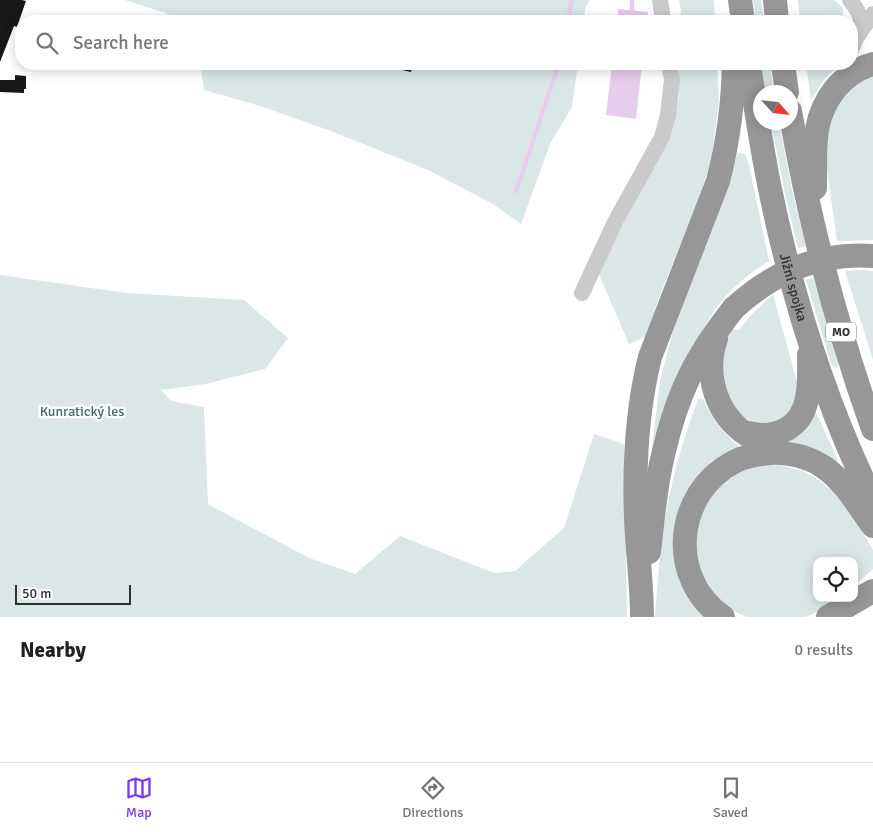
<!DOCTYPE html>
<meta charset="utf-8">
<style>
body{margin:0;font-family:Signika,sans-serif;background:#f2f2f2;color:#202124}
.controls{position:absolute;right:15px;bottom:15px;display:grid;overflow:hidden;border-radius:10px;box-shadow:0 2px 12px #0003}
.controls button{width:45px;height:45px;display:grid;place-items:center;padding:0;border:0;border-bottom:1px solid #e0e0e0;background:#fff;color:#202124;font:25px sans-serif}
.compass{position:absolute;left:753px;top:85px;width:45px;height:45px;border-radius:50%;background:#fff;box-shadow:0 2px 12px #0003;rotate:117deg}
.scale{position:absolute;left:15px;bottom:12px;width:116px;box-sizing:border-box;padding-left:5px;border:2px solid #303030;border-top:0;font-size:14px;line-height:18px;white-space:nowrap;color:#303030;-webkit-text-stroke:4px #fff;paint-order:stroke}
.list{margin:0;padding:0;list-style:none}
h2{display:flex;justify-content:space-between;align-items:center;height:65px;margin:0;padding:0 20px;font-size:21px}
h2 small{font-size:16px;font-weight:400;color:#757577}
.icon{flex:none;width:28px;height:28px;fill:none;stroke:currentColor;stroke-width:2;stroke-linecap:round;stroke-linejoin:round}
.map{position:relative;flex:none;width:873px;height:617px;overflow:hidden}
.search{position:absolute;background:#fff;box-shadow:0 2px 12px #0003;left:15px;right:15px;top:15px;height:55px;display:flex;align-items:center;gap:12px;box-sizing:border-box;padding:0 18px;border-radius:20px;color:#757577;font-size:19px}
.sheet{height:145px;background:#fff}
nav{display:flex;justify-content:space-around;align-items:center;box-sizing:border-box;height:70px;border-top:1px solid #e0e0e0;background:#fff;font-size:14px;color:#757577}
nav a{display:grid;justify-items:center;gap:2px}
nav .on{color:#7c3aed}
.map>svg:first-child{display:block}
.green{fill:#dae7e6}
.water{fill:#e6cdeb}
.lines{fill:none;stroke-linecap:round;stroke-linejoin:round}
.stream{stroke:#e6cdeb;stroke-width:4.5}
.building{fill:#171717}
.minor{stroke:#cacaca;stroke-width:16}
.highway{stroke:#979797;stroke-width:24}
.highway-bridge{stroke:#979797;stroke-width:24}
.labels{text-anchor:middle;stroke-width:5;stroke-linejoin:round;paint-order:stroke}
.shield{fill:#fff;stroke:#6e6e6e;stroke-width:1}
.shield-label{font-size:12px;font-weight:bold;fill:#303030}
.street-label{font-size:14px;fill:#303030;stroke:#fff}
.park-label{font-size:14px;fill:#406a6a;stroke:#fff}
</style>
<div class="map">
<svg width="873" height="617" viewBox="0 0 873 617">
<rect width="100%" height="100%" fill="#fff"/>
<g class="green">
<path d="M125,0H590L585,8L584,21H176L166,13Z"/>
<path d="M679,0H714L715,21H680L681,10Z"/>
<path d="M753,0H761L764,21H756Z"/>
<path d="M798,0H834L843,8V21H800Z"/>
<path d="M200,64H578L572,107L550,144L521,224L493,204L428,170L331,131L257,105L204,90Z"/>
<path d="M679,64H717L719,100L711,162L697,203L659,297L647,336L629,344L598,272L660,154L679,98Z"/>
<path d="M761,64H770L774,92H766Z"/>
<path d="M806,64H839C836,70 829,73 825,79C819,85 816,93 811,100Z"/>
<path d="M873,73V240L837,241L825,155L824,132L843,92Z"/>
<path d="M771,123H779L792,190L806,246L798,248L785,194Z"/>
<path d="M745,153L749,165L769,261C735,283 716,302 698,339L652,454L653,439L660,381L676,319L727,188L737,154Z"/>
<path d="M859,270L873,271V360L845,271Z"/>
<path d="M0,275L126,293L244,300L288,338L265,369L206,384L161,390L171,401L204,407L208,504L309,558L355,574L400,536L494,573L515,571L564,528L594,434L624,444L627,617H0Z"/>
<path d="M814,278L828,328L839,363L838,367L835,368L831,364L806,280Z"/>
<path d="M773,294L798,386V398L789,415L770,425L751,422L744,418L730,403L721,370L726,339L731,329L739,330L751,315Z"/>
<path d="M698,399H703C712,419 722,432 739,446V449C729,452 720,456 711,463C700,472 692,484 686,497C665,541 670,582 705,617H655C657,589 659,561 663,533C669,487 682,442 698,399Z"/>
<path d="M814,412L817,414L838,461L836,463L789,443V441Z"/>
<path d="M766,464L778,465L803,471L814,477L833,491L857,522L873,550V569L854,586V561H817V598H838L819,611L806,617H746L736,612L725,605L716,597L703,576L697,561L695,532L705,505L721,486L743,470Z"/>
</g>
<g class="water">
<path d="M618,9L648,12L647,21H617Z"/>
<path d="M612,64H642L636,119L606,115Z"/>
</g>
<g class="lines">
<g class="stream">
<path d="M632,11V0"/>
<path d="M568,21L572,0"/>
<path d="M516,191L559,64"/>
</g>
</g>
<g class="building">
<path d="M0,0H22L26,1L17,27L14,26L0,62Z"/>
<path d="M41,64H53L52,70L40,69Z"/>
<path d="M394,64H412L411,72L393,68Z"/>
<path d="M15,75L26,76V89H24V93L0,92V80H15Z"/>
</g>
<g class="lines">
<g class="minor">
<path d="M660,0L663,21"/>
<path d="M850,0C859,12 864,18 859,34"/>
<path d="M852,48L856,38L873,14"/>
<path d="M582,293L615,222L662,137L668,115L672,80L669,64"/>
</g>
<g class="highway">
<path d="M740,0L743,21"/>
<path d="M775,0L777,21"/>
<path id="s1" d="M749,64C755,104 761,144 769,184C791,293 824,401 873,501"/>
<path d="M783,64L787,92"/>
<path d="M790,111C809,219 836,326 873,429"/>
<path d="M815,188C816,151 810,121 835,89C845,77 858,68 873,64"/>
<path d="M716,339C706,366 712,400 732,422C745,437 764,444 781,451"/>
<path d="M748,433C776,440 802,428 807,398C810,384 809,369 809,355"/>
<path d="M649,552C653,517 656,481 665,447C673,414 685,380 703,352C712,336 723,322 734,308"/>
<path d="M642,617C642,584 637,550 636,517C634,463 637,409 650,357L718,181C728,143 733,104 734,64"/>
<path d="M723,617C667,579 674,493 734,462C745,456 758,454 771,453C789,452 810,457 825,468C845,482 859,507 873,526"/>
<path d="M828,617L873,591"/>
</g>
<path class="highway-bridge" d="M734,308C774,272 818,252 873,256"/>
</g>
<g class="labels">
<rect class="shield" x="826" y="322.5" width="30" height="19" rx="4"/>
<g class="shield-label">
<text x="841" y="336">MO</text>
</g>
<g class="street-label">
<text dy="5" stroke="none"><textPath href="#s1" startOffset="228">Jižní spojka</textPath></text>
</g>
<g class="park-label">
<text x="82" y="416">Kunratický les</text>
</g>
</g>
</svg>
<div class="controls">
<button><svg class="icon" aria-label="locate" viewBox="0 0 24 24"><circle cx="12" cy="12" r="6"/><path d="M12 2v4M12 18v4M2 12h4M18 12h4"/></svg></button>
</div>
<svg class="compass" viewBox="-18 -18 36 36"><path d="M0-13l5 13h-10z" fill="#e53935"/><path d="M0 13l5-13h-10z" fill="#757577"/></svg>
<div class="scale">50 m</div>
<div class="search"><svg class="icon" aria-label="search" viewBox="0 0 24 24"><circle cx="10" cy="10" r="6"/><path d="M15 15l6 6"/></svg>Search here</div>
</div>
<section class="sheet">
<h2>Nearby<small>0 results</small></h2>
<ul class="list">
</ul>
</section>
<nav>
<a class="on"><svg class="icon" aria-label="map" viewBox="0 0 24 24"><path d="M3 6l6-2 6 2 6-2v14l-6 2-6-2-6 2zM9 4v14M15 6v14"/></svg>Map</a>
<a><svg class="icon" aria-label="directions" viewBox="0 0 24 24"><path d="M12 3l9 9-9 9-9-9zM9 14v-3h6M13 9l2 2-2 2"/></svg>Directions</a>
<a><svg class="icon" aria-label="saved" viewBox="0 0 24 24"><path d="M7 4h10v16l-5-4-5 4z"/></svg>Saved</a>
</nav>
